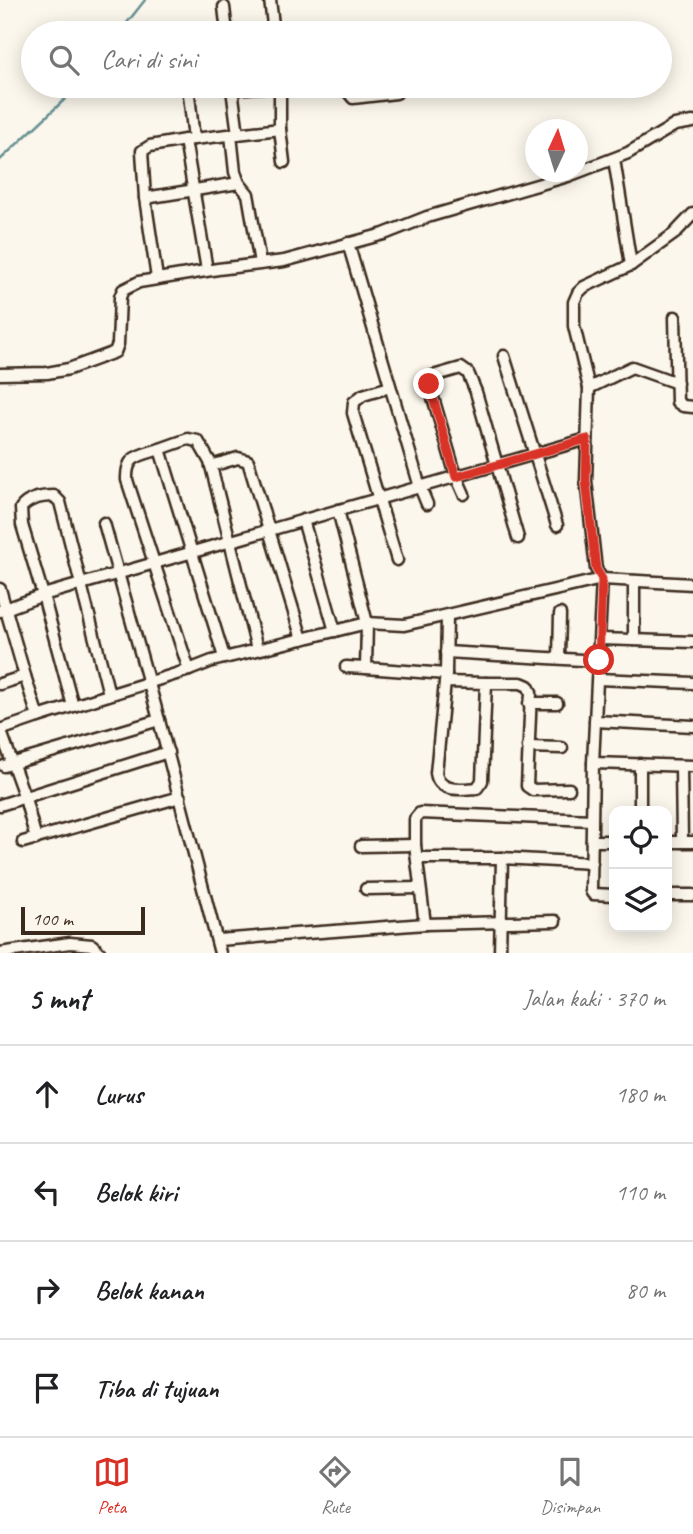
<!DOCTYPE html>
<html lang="id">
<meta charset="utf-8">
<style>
body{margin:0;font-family:Caveat,sans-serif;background:#f2f2f2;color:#202124}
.controls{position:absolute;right:21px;bottom:21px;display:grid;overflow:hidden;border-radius:14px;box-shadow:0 4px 18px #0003}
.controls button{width:63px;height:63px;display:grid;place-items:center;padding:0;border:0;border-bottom:2px solid #e0e0e0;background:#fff;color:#202124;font:35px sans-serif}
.compass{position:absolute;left:525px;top:119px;width:63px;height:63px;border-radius:50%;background:#fff;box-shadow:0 4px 18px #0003;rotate:4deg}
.scale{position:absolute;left:21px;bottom:18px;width:124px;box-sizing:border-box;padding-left:7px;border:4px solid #3b2a1e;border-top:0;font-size:19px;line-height:24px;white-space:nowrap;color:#3b2a1e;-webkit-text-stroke:5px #fbf7ec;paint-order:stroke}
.stop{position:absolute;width:21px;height:21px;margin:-16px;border:5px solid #d93025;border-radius:50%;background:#fff}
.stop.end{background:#d93025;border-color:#fff;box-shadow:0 2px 7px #0008}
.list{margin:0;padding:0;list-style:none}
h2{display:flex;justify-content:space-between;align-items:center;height:91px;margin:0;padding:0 28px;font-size:30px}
h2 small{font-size:23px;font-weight:400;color:#757577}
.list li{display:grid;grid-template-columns:46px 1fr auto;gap:21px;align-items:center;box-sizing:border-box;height:98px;padding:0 28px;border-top:2px solid #e0e0e0}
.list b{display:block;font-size:26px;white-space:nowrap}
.list em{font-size:23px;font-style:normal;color:#757577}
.icon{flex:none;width:38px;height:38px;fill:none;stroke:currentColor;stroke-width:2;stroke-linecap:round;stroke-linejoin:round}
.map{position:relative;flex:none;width:693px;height:953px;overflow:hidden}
.search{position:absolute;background:#fff;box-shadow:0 4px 18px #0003;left:21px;right:21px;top:21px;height:77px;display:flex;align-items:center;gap:18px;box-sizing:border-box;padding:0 24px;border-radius:38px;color:#757577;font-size:26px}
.sheet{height:483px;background:#fff}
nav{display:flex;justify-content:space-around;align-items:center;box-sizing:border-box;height:98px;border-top:2px solid #e0e0e0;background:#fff;font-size:19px;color:#757577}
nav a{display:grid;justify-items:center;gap:4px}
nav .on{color:#d93025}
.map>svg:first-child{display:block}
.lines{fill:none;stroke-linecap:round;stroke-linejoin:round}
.stream{stroke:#679192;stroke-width:2.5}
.street-casing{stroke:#3b2a1e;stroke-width:15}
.street{stroke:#fbf7ec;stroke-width:10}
.route{stroke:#d93025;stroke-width:9}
</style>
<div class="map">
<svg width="693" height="953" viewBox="0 0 693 953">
<rect width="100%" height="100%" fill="#fbf7ec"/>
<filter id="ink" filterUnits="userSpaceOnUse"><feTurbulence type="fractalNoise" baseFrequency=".0143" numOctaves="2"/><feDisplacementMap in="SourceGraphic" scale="14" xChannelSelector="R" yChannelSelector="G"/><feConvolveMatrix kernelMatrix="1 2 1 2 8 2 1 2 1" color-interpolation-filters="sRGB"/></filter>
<g filter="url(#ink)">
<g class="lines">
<g class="stream">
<path d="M119,33L145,0"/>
<path d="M0,160L79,86"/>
</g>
<g class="street-casing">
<g id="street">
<path d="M270,0L274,33"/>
<path d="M224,7L227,33"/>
<path d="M361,33L386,30L388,33"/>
<path d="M188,86L194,139"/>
<path d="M232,86V89L276,86"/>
<path d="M280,86V129"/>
<path d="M348,86L349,93L353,98L396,93L397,86"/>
<path d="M232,89L238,134"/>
<path d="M231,135L235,172L239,183L248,194L260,263"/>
<path d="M185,140L207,270"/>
<path d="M614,159L631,265"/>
<path d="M145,198L239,183"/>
<path d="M348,243L420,487L427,504"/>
<path d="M157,278L145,198L142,151L150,146L185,140L280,129L284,162"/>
<path d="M675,317L677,402L683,406L693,407"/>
<path d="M504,356L557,525"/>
<path d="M0,374L47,373L69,369L115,352L118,344L120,297L123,290L139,282L218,269L284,261L384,234L427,217L568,176L628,153L675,125L693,122"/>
<path d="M390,387L363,395L354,402L353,413L397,560"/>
<path d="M589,388L632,367L677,383"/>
<path d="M587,439L43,595L73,706L189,670L212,661L367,623L404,625L602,579L693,584"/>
<path d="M160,449L188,439L198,441L210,462L257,649"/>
<path d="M211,466L238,458L248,461L302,639"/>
<path d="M464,494L456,476L429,384L433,376L461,368L468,373L476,392L518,538"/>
<path d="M338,510L367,623L366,668L446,674L447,616"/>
<path d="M303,520L335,631"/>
<path d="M104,523L155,705L220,953"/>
<path d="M0,589L25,676"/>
<path d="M0,611L43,595L22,525L21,508C28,499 42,496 54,496L60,502L109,694"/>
<path d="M601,639L693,642"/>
<path d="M634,640V581"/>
<path d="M446,652L599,661"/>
<path d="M559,658L560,614"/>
<path d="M346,667L366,668"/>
<path d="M189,670L127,480C126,455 139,456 160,449L224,657"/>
<path d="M598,679L693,683"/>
<path d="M445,682L486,683L482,781L477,788C461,789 439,793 436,773L445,682L446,674"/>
<path d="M486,683H521L528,686L531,692L527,786L533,790L569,789"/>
<path d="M0,684L25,676L38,717L73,706"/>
<path d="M529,703H557"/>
<path d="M595,721L693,726"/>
<path d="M0,729L25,798L36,839"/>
<path d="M0,730L38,717"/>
<path d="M528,747L562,748"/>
<path d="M593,763L693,766"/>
<path d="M4,766L159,720"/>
<path d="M681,766L682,842"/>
<path d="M0,805L168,752"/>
<path d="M640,811V764"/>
<path d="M592,841H614"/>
<path d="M23,842L180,797"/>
<path d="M667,842H693"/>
<path d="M361,846L415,845"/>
<path d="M417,858H502L592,863"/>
<path d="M366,889L420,888"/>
<path d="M614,895L593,894L591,891L593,763L602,579L596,569L586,481L589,388L574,326V302L578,293L584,287L631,265L674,234L693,214"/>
<path d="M667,895H693"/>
<path d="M425,924L415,845V819L420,813L592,820"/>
<path d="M218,940L425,924L555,921"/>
<path d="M0,953L70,943L92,945L100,953"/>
<path d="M500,953L502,858"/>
</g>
</g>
<use href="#street" class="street"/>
</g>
</g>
<g class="lines" filter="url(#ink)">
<path class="route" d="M429,384L456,477L587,439L586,481L596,569L602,579L599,660"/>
</g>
</svg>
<div class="controls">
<button><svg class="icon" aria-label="locate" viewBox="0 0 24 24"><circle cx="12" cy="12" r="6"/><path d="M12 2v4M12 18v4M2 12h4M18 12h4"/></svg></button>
<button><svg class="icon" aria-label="layers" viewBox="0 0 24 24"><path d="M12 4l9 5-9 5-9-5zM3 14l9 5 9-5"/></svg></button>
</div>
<svg class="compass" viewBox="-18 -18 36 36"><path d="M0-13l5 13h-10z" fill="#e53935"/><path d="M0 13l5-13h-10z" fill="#757577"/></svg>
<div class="scale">100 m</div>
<div class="stop" style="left:599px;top:660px"></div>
<div class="stop end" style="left:429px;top:384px"></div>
<div class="search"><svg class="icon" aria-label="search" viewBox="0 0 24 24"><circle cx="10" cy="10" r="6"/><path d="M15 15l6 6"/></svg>Cari di sini</div>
</div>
<section class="sheet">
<h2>5 mnt<small>Jalan kaki · 370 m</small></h2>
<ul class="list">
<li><svg class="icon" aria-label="ahead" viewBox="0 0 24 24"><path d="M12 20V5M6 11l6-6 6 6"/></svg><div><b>Lurus</b></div><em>180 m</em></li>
<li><svg class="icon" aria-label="left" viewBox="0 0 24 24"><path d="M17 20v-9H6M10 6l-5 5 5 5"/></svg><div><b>Belok kiri</b></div><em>110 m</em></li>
<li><svg class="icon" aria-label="right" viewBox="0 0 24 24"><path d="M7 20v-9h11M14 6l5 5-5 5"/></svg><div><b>Belok kanan</b></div><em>80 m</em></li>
<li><svg class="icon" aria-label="arrive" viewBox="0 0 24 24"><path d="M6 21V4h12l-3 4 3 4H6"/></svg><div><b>Tiba di tujuan</b></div></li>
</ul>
</section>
<nav>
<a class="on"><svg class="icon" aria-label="map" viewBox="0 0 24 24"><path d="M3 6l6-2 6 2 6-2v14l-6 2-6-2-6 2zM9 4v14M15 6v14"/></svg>Peta</a>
<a><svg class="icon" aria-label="directions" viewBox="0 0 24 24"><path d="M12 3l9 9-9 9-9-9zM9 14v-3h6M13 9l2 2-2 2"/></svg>Rute</a>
<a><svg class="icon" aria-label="saved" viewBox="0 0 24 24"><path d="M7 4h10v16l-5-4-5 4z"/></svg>Disimpan</a>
</nav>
